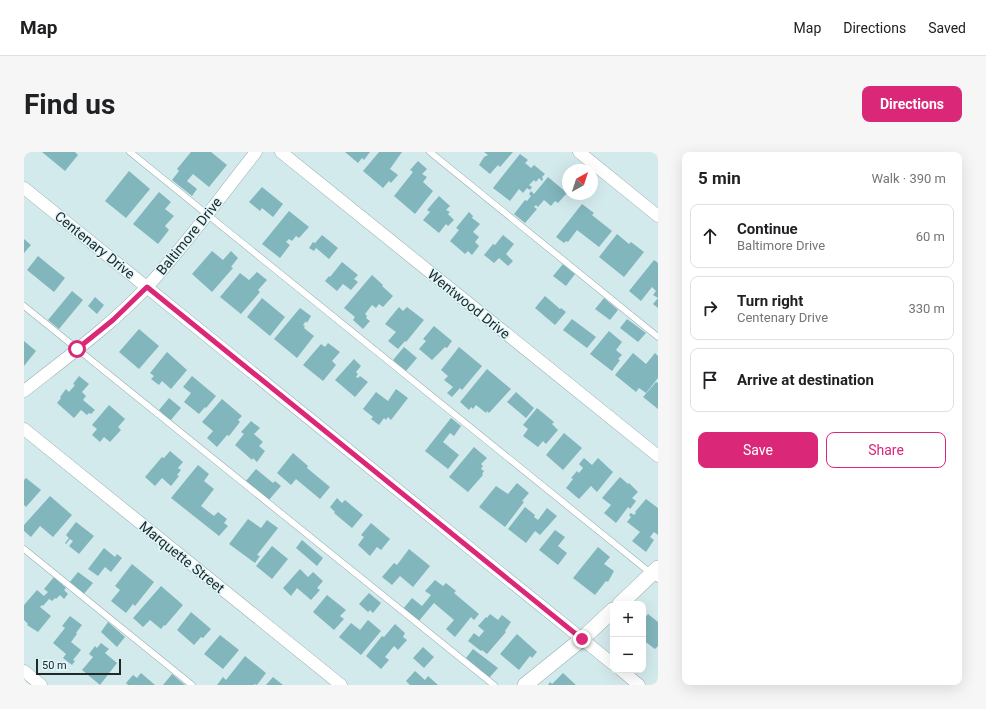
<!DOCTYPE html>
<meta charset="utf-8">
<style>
body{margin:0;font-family:Roboto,sans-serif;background:#f6f6f6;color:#202124}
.controls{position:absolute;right:12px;bottom:12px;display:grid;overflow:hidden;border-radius:8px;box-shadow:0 4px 16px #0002}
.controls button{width:36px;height:36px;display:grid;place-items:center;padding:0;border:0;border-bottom:1px solid #e0e0e0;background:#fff;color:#202124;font:20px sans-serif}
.compass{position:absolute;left:538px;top:12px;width:36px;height:36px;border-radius:50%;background:#fff;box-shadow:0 4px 16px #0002;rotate:39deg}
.scale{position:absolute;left:12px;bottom:10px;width:85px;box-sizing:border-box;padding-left:4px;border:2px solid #20292a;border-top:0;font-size:11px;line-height:14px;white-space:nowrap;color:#20292a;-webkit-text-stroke:3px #e0f7fa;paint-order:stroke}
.stop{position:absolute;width:12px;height:12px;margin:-9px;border:3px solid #db2777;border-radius:50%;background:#fff}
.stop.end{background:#db2777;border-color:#fff;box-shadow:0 1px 4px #0008}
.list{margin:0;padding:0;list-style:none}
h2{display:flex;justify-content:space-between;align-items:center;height:52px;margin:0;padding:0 16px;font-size:17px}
h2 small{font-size:13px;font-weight:400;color:#757577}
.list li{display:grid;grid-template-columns:26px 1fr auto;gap:12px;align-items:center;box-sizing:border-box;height:64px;margin:0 8px 8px;padding:0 8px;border:1px solid #e0e0e0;border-radius:8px}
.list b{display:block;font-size:15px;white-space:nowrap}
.list p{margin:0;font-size:13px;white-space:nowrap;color:#757577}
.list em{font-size:13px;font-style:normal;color:#757577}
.actions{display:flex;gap:8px;padding:12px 16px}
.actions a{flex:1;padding:9px 0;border:1px solid #db2777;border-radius:8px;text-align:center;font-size:14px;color:#db2777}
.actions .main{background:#db2777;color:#fff}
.icon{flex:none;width:22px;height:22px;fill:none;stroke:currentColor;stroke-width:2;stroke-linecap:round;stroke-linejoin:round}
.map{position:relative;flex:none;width:634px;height:533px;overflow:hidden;border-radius:8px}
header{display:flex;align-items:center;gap:24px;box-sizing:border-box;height:56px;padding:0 20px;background:#fff;border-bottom:1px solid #e0e0e0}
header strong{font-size:19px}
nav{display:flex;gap:22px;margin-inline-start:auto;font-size:14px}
.intro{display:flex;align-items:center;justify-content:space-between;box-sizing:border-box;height:96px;padding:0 24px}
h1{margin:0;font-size:28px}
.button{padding:10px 18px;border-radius:8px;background:#db2777;color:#fff;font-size:14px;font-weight:700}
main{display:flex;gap:24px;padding:0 24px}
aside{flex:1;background:#fff;border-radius:8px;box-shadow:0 4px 16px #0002}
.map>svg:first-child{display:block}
.building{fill:#81b6bc}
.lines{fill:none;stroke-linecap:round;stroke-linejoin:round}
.service-casing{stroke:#97adb0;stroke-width:7}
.minor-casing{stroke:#97adb0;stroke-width:13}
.tertiary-casing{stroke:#97adb0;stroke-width:16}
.service{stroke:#fff;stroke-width:6}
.minor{stroke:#fff;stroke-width:12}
.tertiary{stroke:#fff;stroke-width:15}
.route{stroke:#db2777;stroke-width:5}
.labels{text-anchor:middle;stroke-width:3;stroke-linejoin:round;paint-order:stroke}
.street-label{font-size:14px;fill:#20292a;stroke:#e0f7fa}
</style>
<header>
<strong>Map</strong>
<nav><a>Map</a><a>Directions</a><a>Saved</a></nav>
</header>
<div class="intro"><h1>Find us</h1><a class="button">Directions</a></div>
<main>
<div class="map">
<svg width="634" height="533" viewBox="0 0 634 533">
<rect width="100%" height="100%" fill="#d3eaed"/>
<g class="building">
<path d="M18,0H51L54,3L41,19Z"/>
<path d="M167,0H187L203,13L185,35L169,22L163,29L173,37L168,44L148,28L155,19L153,17Z"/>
<path d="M321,0H346L340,8L338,6L334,11Z"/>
<path d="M355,0H378L366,17L374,23L367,31L365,29L359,36L339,19Z"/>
<path d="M460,0H489L476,15L474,13L466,22L455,13L460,5L464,3Z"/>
<path d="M496,2L504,8L501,11L507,16L510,13L521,22L518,25L519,27L518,29L515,26L512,30L510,28L505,33L508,35L506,38L503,36L499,41L495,37L486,49L469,36Z"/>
<path d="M394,9L403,17L398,22L403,25L399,30L409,39L391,62L370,44L389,20L386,18Z"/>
<path d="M105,19L126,37L102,66L81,49Z"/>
<path d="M524,25L543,41L534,51L531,49L527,54L520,48L514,55L512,53L510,55L513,57L501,71L490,62L501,48L503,49L507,44L505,42L507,39L510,42Z"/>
<path d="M238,35L259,52L249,65L238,56L236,59L225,50Z"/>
<path d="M135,40L147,50L141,57L150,64L141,74L145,78L134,92L109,72Z"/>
<path d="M415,44L426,54L422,58L426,60L424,62L430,68L424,74L422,72L415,81L399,68L406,60L403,58Z"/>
<path d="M558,52L570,61L568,63L588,79L575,95L553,78L544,90L542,89L540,91L532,85Z"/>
<path d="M265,59L285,75L275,86L272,84L268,89L265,87L262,90L266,93L256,106L238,92Z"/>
<path d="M445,60L449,64L448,66L456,72L449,80L455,85L451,90L455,94L448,103L444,99L441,102L426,89L435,78L432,76Z"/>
<path d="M593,82L605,92L607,90L620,100L600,125L575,105Z"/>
<path d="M298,83L314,96L305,107L292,96L290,99L285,96L289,90L291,91Z"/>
<path d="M479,83L490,92L482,102L489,109L484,114L475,106L470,111L460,103L469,92L471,93Z"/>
<path d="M0,87L7,93L0,101Z"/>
<path d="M188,99L199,108L207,99L214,106L207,115L209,116L188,140L168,122Z"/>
<path d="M14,104L41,126L30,140L3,118Z"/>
<path d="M630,108L634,111V156L629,152L634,146L629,143L632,139L628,135L617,149L605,139Z"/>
<path d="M318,110L334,123L330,127L334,130L327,138L319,132L313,139L301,129L305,124L306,125Z"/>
<path d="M539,112L551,122L542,134L529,124Z"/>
<path d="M233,120L243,128L234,138L236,140L217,162L196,145L216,121L225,128Z"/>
<path d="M348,123L359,133L358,134L369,144L359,155L355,152L352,156L348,153L341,162L343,164L342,166L346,169L339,177L329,168L331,165L320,156Z"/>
<path d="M48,139L59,148L35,177L24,168Z"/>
<path d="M521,144L536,157L537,156L542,160L531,173L511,156Z"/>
<path d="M71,145L80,153L73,162L64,154Z"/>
<path d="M238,146L261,165L246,184L223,165Z"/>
<path d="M580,146L594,158L586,168L571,157Z"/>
<path d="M375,155L379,159L383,155L400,168L382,190L381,189L374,197L364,189L372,180L361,172Z"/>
<path d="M276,156L287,164L283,171L282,169L279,173L281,174L280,176L290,184L273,206L250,187Z"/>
<path d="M548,167L572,185L563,196L539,178Z"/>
<path d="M603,167L622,181L614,190L596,176Z"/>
<path d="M410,174L428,189L423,196L421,195L408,208L395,197L402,189L399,187Z"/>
<path d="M115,177L135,194L115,217L95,200Z"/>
<path d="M585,179L598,190L592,198L598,203L594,207L596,208L588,219L566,202Z"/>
<path d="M0,189L12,199L0,214Z"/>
<path d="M304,191L316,200L308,209L312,213L299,229L279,213L297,192L301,195Z"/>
<path d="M380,195L393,206L382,219L369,208Z"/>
<path d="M435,195L458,214L438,238L436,236L428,245L423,241L429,235L420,228L424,224L417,218Z"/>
<path d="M143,200L163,218L147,237L138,229L135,233L127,227L130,224L126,221Z"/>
<path d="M609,201L622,212L631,201L634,204V226L622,241L615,236L612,240L591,223Z"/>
<path d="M330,207L337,214L332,220L334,222L332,225L334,226L336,224L344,230L331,245L311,228Z"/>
<path d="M463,217L487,237L465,261L463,259L462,261L452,253L449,257L447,255L445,258L436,250Z"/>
<path d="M55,224L65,232L58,240L62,244L59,248L71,258L67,262L65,261L63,263L57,258L50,266L33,251L37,246L36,245L42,237L45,240L51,233L49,232Z"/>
<path d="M168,224L192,244L182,256L181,255L175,262L160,250L167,241L159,235Z"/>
<path d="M632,230L634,231V257L619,245Z"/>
<path d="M372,237L384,246L367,268L364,265L362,268L360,266L355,273L347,267L349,265L339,257L352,240L364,249Z"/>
<path d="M492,240L510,256L502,266L483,250Z"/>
<path d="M145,246L157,256L146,269L135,258Z"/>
<path d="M198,247L218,264L214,268L216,270L205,284L203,283L193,295L183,286L189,279L178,270Z"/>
<path d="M85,253L101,267L94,275L97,278L86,290L80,285L76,290L68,283L73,277L68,273Z"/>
<path d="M513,256L530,270L528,272L534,278L522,292L519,289L514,295L499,284L504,277L499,273Z"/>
<path d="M427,266L437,274L430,284L426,281L419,290L435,303L424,317L401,299Z"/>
<path d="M227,269L236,276L230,282L239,290L235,294L241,299L233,310L229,306L228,308L211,293L220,282L217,280Z"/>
<path d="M540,281L558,296L539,318L522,303Z"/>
<path d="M450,295L463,306L457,312L459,314L457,317L460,319L458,322L459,323L444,340L425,325Z"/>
<path d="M146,299L159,310L154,316L157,318L153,323L155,324L147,334L138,326L131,334L121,325L138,305L140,306Z"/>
<path d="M269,301L284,314L283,316L306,335L296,347L272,327L267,333L253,321Z"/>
<path d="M560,306L568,313L574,306L589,320L573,340L567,334L555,347L542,336L549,327L547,326L553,319L555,321L559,316L555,312Z"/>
<path d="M174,313L185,322L180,329L190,337L177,354L190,364L194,360L203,367L200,371L204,374L195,384L147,346Z"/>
<path d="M232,317L249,331L251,329L257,334L244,349L221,330Z"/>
<path d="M596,325L604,332L605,331L614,340L608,346L612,349L606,357L604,355L592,371L580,361L587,353L578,346Z"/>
<path d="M2,326L17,338L2,355L0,353V328Z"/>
<path d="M493,331L505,341L498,349L500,350L481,375L455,355L472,334L484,342Z"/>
<path d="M26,344L48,363L29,385L16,374L7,385L0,379V373Z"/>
<path d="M313,346L318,351L321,348L339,363L328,376L310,361L311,360L306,355Z"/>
<path d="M622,347L634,356V383L630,380L626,385L630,388L622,400L608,389L616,380L603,370L607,365L605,363L607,361L610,363L612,361L611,360Z"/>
<path d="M501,355L511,363L510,365L514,368L523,356L533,364L516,383L511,379L502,391L484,377Z"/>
<path d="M224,367L237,376L243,368L254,376L233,403L236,404L231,411L205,392Z"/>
<path d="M52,370L70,384L55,402L45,394L49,389L46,387L42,392L41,391L45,386L42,383Z"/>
<path d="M347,371L366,387L357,398L353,395L346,404L334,393L340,385L337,383Z"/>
<path d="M531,378L541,385L534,394L543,401L534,413L515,398Z"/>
<path d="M278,388L299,406L293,414L272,396Z"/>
<path d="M248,394L264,407L248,427L232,414Z"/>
<path d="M574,395L586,405L580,412L590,419L584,430L582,429L571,443L549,426Z"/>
<path d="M80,396L91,405L93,402L98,406L87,420L81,415L74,424L64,417Z"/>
<path d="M385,397L406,414L389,435L376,424L368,433L358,425L370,411L373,413Z"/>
<path d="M108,412L130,430L111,454L109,452L102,461L87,449L96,438L91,434Z"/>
<path d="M276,417L284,425L289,420L299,429L293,436L296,438L287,448L273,436L267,444L259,436Z"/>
<path d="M54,420L69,431L59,443L45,431Z"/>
<path d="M30,425L42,436L40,438L44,442L40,447L36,443L32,447L31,446L28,449L25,447L19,454L18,453L16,455L27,464L14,480L3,473L4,472L0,468V453L13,438L20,444L24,440L20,437Z"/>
<path d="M411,428L419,434L422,431L432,439L430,441L455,462L450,468L447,465L431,485L422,477L430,468L410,451L394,470L379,457L388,446L398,454L407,443L401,439Z"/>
<path d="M137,434L159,453L141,474L140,473L137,477L126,468L119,475L109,466Z"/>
<path d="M345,441L357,451L349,461L346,458L344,460L335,452Z"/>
<path d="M303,443L322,458L316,464L320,467L310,478L289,460Z"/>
<path d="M167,460L187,477L179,486L177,485L170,493L153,478Z"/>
<path d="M466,462L474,468L478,463L487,470L481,479L482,480L463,502L458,498L457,499L444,489L450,481L455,485L460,479L454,474L462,465L463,466Z"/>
<path d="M624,462L634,470V494L631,497L619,488V468Z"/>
<path d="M46,464L58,473L52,481L53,482L47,490L57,498L49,508L51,509L48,513L39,506L42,502L29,491L41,476L38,474Z"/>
<path d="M344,468L357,479L337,503L315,485L327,471L336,478Z"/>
<path d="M84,470L101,485L93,495L77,480Z"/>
<path d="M371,472L381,481L379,485L383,488L374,498L370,494L361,505L365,508L357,517L342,504L358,484L360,485Z"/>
<path d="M493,482L513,500L508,506L506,504L495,518L476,502Z"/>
<path d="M196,483L215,498L199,517L180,502Z"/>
<path d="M77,491L85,497L81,501L93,511L76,533L58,518L69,505L65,502L71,494L73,496Z"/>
<path d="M399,495L410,505L400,516L389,506Z"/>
<path d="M449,497L474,516L465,526L442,506Z"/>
<path d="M221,504L242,521L233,533L230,532V533H193L199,525L202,528Z"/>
<path d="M391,519L401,528L404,524L414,533H386L382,529Z"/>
<path d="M117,521L131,533H104L102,531L109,523L113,526Z"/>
<path d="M539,521L552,533H524L526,530L528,532Z"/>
<path d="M148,522L161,533H139Z"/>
<path d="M249,525L259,533H242Z"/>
</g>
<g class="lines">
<g class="service-casing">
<g id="service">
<path d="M106,0L634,427"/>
<path d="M406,0L634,185"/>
<path d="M0,154L470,533"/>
<path d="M0,397L168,533"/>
</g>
</g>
<g class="minor-casing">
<g id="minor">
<path d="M257,0L634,304"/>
<path d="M555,0L634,64"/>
<path d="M0,36L589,512"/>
<path d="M0,239C42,206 86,174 123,135C162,93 196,45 232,0"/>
<path d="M0,277L317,533"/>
<path d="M597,518L615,533"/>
<path d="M0,519L17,533"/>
</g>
</g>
<g class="tertiary-casing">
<g id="tertiary">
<path d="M596,452L634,416"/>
<path d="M501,533L558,487L589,458"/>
</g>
</g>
<use href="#service" class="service"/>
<use href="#minor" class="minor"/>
<use href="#tertiary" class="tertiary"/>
</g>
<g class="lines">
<path class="route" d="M53,197L89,168L123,135L558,487"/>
</g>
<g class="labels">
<g class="street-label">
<text transform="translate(165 84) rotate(-51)" y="5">Baltimore Drive</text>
<text transform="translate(71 93) rotate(39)" y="5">Centenary Drive</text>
<text transform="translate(445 152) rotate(39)" y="5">Wentwood Drive</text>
<text transform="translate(158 405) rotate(39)" y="5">Marquette Street</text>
</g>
</g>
</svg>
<div class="controls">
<button>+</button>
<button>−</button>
</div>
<svg class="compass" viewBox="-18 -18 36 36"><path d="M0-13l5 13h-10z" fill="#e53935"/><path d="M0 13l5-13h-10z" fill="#757577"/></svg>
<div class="scale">50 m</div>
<div class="stop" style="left:53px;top:197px"></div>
<div class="stop end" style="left:558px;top:487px"></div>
</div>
<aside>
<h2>5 min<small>Walk · 390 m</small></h2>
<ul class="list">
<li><svg class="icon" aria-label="ahead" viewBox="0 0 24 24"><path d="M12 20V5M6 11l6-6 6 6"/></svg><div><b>Continue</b><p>Baltimore Drive</p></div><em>60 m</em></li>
<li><svg class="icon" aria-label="right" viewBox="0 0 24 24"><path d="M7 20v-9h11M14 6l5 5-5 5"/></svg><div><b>Turn right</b><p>Centenary Drive</p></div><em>330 m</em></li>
<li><svg class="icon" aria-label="arrive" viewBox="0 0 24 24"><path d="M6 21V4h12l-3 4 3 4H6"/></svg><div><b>Arrive at destination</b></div></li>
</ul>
<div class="actions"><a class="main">Save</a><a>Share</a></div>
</aside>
</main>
